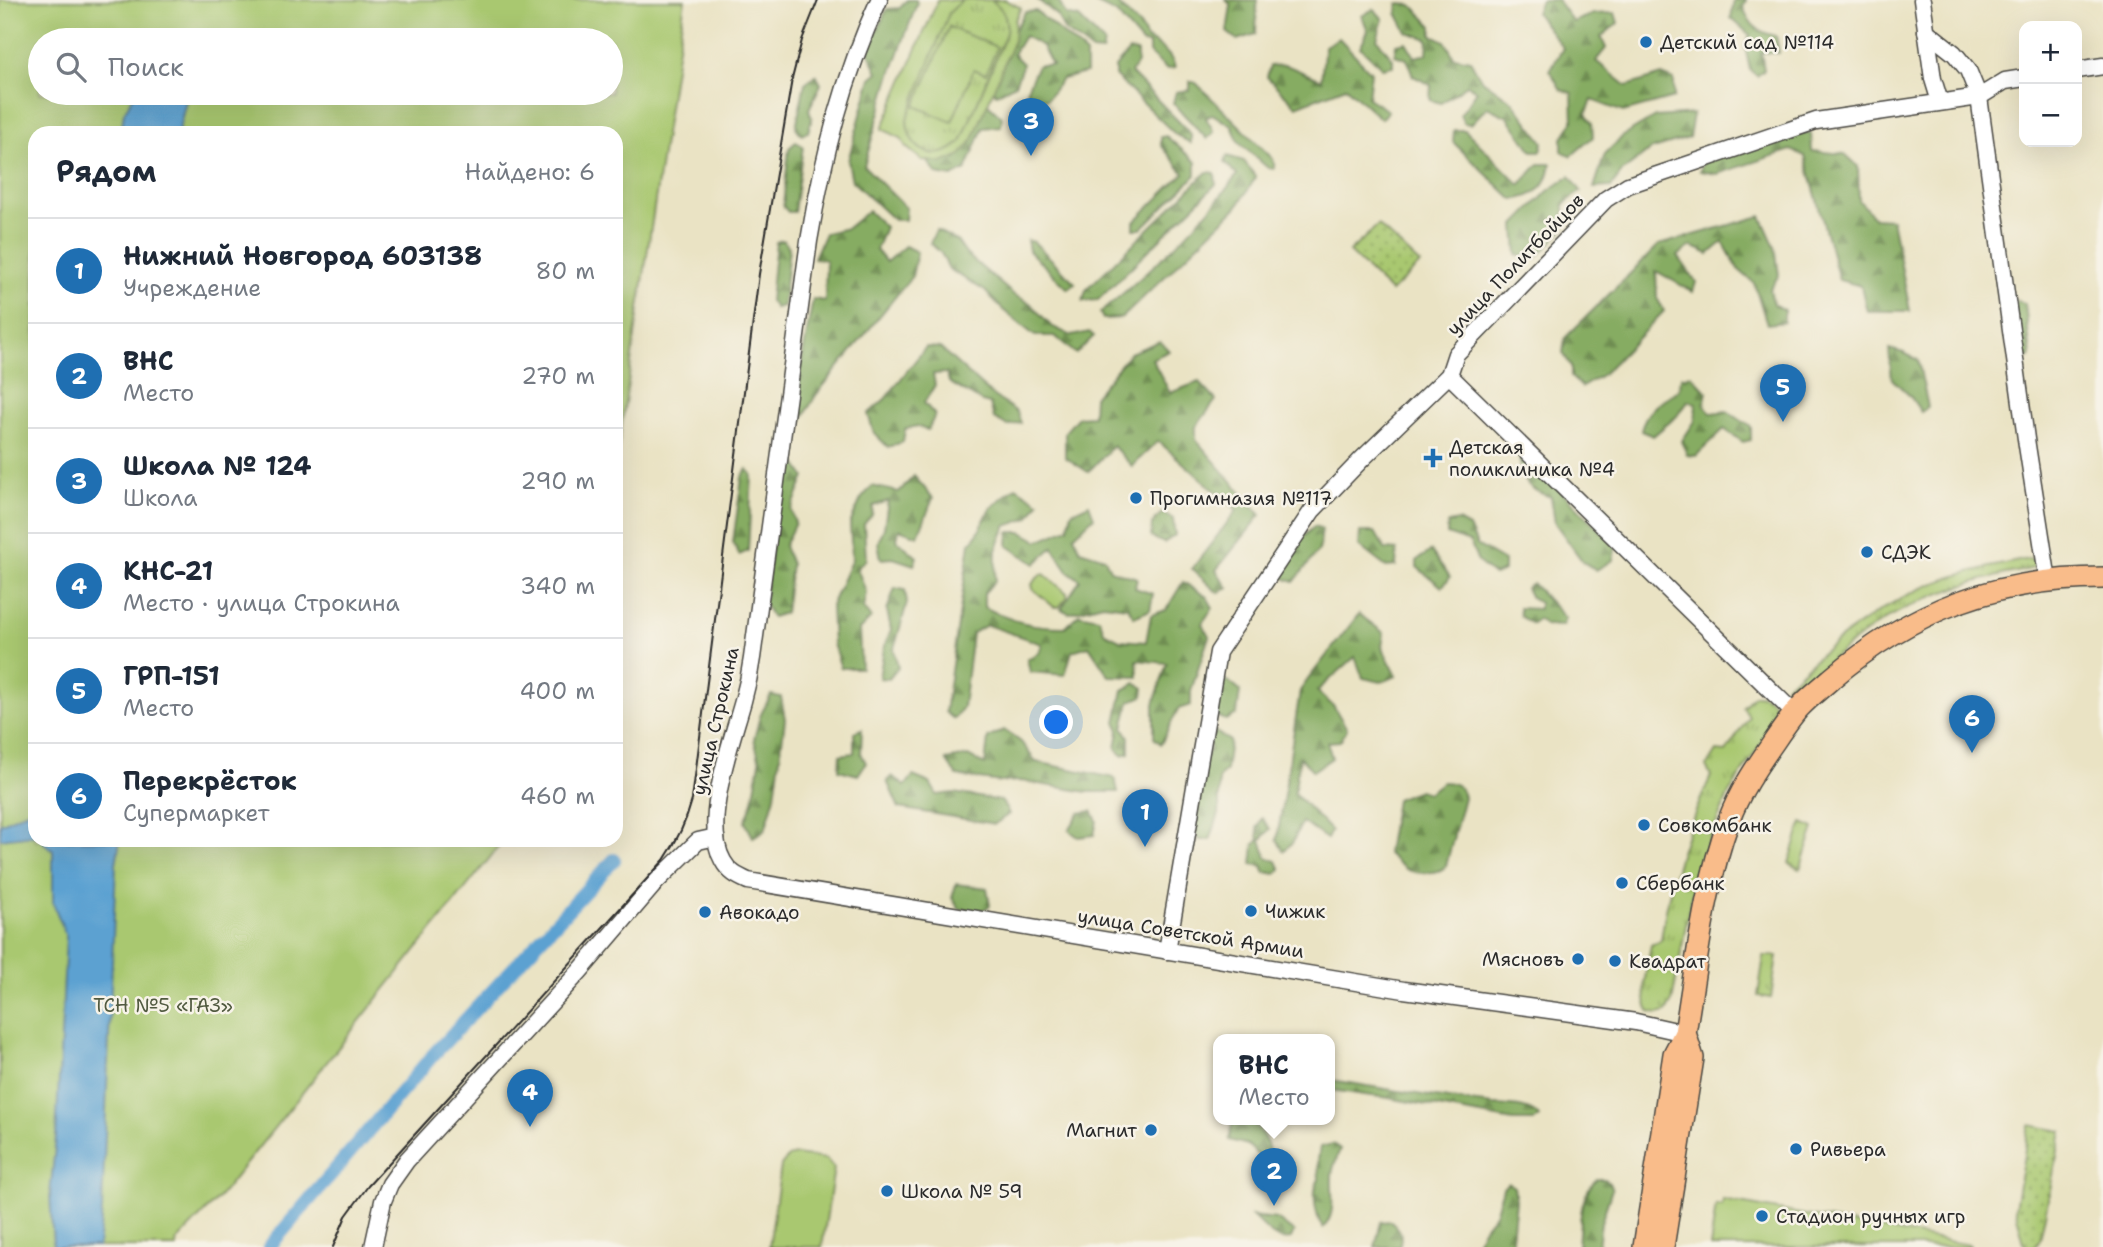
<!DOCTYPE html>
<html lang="ru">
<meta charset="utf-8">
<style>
body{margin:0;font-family:"Shantell Sans",sans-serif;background:#f2f2f3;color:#1f2937}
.controls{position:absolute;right:21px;top:21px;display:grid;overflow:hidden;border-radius:14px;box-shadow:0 7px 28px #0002}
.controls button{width:63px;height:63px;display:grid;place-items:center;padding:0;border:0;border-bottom:2px solid #e0e1e3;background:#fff;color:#1f2937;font:35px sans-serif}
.you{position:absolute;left:1057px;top:723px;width:24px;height:24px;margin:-18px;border:5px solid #fff;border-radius:50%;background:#1a73e8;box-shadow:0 0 0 10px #1a73e833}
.badge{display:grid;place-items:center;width:46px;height:46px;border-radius:50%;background:#1f6fb2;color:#fff;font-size:23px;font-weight:700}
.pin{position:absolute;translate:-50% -58px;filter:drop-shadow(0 2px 4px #0008)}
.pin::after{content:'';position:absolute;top:37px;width:24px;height:21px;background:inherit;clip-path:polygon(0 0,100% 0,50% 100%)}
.popup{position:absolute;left:1213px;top:1034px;width:122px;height:91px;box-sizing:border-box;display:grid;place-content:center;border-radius:14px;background:#fff;filter:drop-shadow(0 2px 5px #0005);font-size:23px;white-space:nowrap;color:#747a83}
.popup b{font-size:26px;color:#1f2937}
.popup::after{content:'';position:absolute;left:50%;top:100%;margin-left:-14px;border:14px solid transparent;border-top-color:#fff}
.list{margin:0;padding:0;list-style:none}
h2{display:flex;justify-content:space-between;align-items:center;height:91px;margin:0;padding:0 28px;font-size:30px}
h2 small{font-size:23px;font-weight:400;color:#747a83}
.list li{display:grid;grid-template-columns:46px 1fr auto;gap:21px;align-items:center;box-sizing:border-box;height:105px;padding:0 28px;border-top:2px solid #e0e1e3}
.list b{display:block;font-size:26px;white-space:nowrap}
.list p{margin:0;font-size:23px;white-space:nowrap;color:#747a83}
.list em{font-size:23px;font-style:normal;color:#747a83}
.icon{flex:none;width:38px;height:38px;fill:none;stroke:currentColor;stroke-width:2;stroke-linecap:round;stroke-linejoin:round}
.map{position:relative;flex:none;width:2103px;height:1247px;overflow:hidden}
.search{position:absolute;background:#fff;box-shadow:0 7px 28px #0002;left:28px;top:28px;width:595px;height:77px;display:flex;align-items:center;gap:18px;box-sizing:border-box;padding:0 24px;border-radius:38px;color:#747a83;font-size:26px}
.panel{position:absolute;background:#fff;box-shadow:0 7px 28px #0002;left:28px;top:126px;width:595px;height:721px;border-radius:21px}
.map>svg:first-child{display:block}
.grass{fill:url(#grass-tufts);stroke:#6a7a4e;stroke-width:2}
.forest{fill:url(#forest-firs);stroke:#586c46;stroke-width:2}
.park{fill:url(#park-dots);stroke:#6a7a4e;stroke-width:2}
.garden{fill:#a9c870;stroke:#6a7a4e;stroke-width:2;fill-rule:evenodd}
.water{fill:#5ca1d1;stroke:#44667e;stroke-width:2}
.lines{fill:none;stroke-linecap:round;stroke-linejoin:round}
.canal{stroke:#5ca1d1;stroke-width:14}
.minor-casing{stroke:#484742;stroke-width:19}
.major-casing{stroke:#484742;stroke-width:24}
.minor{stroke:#fff;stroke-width:16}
.major{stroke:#f9bc8a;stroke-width:21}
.tram{stroke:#2b2b2b;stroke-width:2}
.poi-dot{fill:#1f6fb2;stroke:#f7f3e8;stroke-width:2.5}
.labels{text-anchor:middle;stroke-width:5;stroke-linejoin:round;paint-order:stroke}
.poi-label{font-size:19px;fill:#2b2b2b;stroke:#f7f3e8;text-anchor:start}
.street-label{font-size:19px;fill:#2b2b2b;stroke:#f7f3e8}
.park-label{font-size:19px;fill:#515a40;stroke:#f7f3e8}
</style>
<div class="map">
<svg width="2103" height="1247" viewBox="0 0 2103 1247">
<defs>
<pattern id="grass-tufts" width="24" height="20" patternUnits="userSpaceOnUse" patternTransform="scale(1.75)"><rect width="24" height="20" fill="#a9c870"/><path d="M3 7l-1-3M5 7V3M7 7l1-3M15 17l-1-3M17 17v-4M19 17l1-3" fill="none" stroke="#8aa35c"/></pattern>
<pattern id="forest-firs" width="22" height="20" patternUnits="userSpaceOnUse" patternTransform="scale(1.75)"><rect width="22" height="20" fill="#86ac62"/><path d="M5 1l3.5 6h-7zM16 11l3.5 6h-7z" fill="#6e8c51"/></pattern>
<pattern id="park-dots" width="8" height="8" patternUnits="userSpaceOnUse" patternTransform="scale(1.75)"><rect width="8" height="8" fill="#a9c870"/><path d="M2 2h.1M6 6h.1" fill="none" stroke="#8aa35c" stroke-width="1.8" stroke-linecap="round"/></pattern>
</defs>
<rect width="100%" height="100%" fill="#f7f3e8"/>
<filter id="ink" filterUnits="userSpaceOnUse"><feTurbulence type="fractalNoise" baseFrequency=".0143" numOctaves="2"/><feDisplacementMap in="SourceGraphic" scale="14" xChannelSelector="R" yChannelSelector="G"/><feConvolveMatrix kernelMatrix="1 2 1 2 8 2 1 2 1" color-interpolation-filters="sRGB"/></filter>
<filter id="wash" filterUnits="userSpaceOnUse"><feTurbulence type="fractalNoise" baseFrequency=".00686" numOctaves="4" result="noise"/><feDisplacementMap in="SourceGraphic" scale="28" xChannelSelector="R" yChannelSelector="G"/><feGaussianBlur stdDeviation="1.57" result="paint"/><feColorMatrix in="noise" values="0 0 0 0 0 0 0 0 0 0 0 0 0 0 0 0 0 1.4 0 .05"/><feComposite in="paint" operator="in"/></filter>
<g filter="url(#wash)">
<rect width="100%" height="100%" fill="#eae3c4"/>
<g class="grass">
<path d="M962,0H991C1003,7 1007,17 1007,31L961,142C938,165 907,152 907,119L949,12Z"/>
<path d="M2029,559L2034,561L2035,566L2030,569C1978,579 1919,596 1875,626C1845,646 1819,670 1793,695H1788L1785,692V687C1825,648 1869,612 1920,589C1954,574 1992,566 2029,559Z"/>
<path d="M1754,695C1766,694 1776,703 1780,714L1729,793L1702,856L1688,913L1672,1002L1666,1012L1658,1014L1650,1012C1638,995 1648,965 1651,945L1661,940C1669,880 1686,831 1711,776L1706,767L1716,751L1726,752L1749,717L1743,707Z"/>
<path d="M1802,823L1814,828L1800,869L1789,863Z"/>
<path d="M1764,956H1777L1771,998L1758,996Z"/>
</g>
<g class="forest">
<path d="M907,0H916L917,3L890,77L864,166L906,208L905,220H894L852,181L848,161L871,78L878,72L868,51L887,9L900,8Z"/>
<path d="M1038,0H1058L1066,15L1079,18L1104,43L1102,52L1092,51L1064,30L1057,15Z"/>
<path d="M1089,0H1114L1141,27L1147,39C1158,44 1173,55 1175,68L1166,69L1149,53V44L1142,43L1116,13Z"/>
<path d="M1226,0H1257L1256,34L1237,40L1227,32L1231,5Z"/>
<path d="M1541,0H1557L1573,22L1593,14L1615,13L1618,23L1601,37L1606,48L1596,61L1627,86L1662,75L1674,80V98L1623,112L1592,100L1586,114L1592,124L1593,137L1571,156L1562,151V139L1573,122L1572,93L1561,90L1550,70L1563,48L1536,13Z"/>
<path d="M1734,0H1746L1743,7C1750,25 1757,32 1776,36L1779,53L1761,52L1764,70L1757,76L1750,70L1745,47L1750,35L1731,18Z"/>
<path d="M1398,4L1412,5L1432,26V35L1445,41L1454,57L1470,60L1481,79L1512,101L1543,142L1541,151H1532L1508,117L1487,107L1471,124L1464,123L1460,115L1477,91L1467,85L1441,103L1430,100L1431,85L1413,76L1407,59L1395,55L1396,44L1406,42L1415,57L1427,54L1428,39L1407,32L1397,13Z"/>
<path d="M1374,9L1383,19L1377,39L1393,59V66L1382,68L1360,47L1368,31L1362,16Z"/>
<path d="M1036,11L1086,54V73L1062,79L1047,99L1030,100L1027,89L1038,65H1052L1042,46L1024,36L1013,54L1023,64L1015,84L996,94L990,86L1004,49L1025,12Z"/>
<path d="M1339,38L1371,72L1368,98L1388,111L1381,119L1346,87L1296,106L1267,77L1270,66L1286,65L1321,80L1325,46Z"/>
<path d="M1129,51L1137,52V63L1131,73L1191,134V143L1176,135L1115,76V67Z"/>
<path d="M816,75L821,84L809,109L812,119L808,132L801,134L796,127L805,83Z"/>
<path d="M1190,81L1196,83L1273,159L1275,168H1268L1239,143L1232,126L1212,114L1206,118L1214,132L1207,139L1173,103L1176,92L1190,90Z"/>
<path d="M987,103L1002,117L1001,126L983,128L966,170L952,177L937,174L928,162L931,156L956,159L976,112Z"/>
<path d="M1693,114L1689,138L1650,150L1623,171L1611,187L1594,188L1605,154L1623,136L1655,117Z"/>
<path d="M1454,130H1465L1520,185L1539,164H1551C1547,188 1537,196 1513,200L1453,142Z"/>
<path d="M1797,132L1811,133L1812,151L1845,154L1858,166L1859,200L1874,218L1892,219L1910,311H1867L1861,286L1839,280L1805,156L1791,150L1717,174L1700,171L1706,153Z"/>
<path d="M1166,136L1196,162V175L1141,229H1134V222L1184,173L1161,145V137Z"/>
<path d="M796,142L803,146L794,212H788L783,206L789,148Z"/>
<path d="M1227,156L1244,161L1256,177L1237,207L1122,318L1103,319L1100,313C1147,274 1201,224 1237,175L1225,162Z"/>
<path d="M1207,172L1215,173L1216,184L1098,300L1083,301L1086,290Z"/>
<path d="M1570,176L1581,191L1564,204V229L1535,259L1517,255L1515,225L1548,191Z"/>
<path d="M868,211L885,227L876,250L886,262L905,246L917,252L912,276L816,395L801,421H793L795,399L813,299L825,301L826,260L814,258L825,233L847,228Z"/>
<path d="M1761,216L1775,247L1779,275L1770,289L1773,304L1784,310V322L1767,324L1754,283L1738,269L1723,242L1709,254L1691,246L1678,256L1696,282L1693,292L1656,271L1657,298L1664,311L1603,374L1582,387L1571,377V366L1563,353L1565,338L1659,245Z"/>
<path d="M936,230L957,241L966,254L1014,295L1030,303L1051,326L1072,336L1089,332L1094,336L1076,354L1055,336H1035L1003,310L985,291L949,269L941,253L930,243Z"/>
<path d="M783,240L789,247L783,306L775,308L770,301L776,242Z"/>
<path d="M1027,240L1034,242L1075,283L1068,289L1029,251Z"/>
<path d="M2018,300L2025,304L2031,356L2025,359L2020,357L2013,305Z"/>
<path d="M1160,341L1169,351L1152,359L1170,393L1199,382L1216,400L1196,427V440L1261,515L1216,570L1228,588L1218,593L1192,569L1237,510L1158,441L1132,466L1113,446L1088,472L1065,457V432L1078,417L1093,416L1094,397L1130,353Z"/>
<path d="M926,347L940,348L992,395L1017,412L1021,423L1008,426L994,418L990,404L982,402L949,382L947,373L933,374L935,385L924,403L935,415L928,430L917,426L905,429L903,442L888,447L874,433L868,414L885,399Z"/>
<path d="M1889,349L1904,353L1918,360L1928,407L1921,412L1910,396L1892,379Z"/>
<path d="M1691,375L1707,392L1704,404L1711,413L1727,411L1751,427V440L1743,442L1724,429L1696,456L1687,455L1682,441L1695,421L1696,403L1688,401L1677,416L1653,436L1641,431C1644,410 1663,400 1679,390L1681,377Z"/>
<path d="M1519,457L1552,482L1616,546L1613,560L1596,570L1583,562L1555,523L1551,497C1528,490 1521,481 1519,457Z"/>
<path d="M795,462L805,477L791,510L795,523L784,546L791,564L785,613L772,617L764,604L781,476Z"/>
<path d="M747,469L752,474L748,551L739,555L733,542L742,477Z"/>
<path d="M914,476L933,498L918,536L899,529L897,540L917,557L914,565L893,558L881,559L878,542L884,528L888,501L873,506L872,515L864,524L866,559L857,568L866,592L863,608L871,618L859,630L861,668H841L833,644L831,606L852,559L850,524L861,499L872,486L899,492Z"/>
<path d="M1016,487L1039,502L1029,518L1006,526L996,550L995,581L984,593V607C1014,622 1032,627 1065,627L1079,614L1099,618L1105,633L1120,640L1146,642L1151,615L1166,610L1183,582L1207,597L1213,608L1202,623L1209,636L1191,691V705L1178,709L1161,744L1154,738V704L1167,663L1137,660L1138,677L1109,676L1089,646L1072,651L1065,675L1030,672L1027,659L1039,653L1042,644L987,625L972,633L963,707L954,719L945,712L970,543C981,534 983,518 992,507C999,500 1008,493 1016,487Z"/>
<path d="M1089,504L1094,517L1074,536L1080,550L1105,558L1110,570L1137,578L1135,588L1153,594L1150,610L1134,617L1128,607L1103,604L1069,613L1061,609L1080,580L1068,571L1053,547L1035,564L1008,546L1009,532H1022L1038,541L1068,528L1072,512Z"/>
<path d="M1162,513L1173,519L1175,535L1164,543L1151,537L1152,524Z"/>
<path d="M1458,521L1469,527L1477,545L1504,561V571L1494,575L1478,562L1470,542L1447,534L1448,523Z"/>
<path d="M1315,526L1322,529L1319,550L1294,582L1281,577C1283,557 1300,539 1315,526Z"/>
<path d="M1360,532H1375L1385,549L1397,550L1396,566L1386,567L1359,546Z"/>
<path d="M1431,551L1450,577L1442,587L1417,567V560Z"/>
<path d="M1533,584L1565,618L1562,626L1545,625L1538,619L1532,624L1520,616L1519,608L1539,609V603L1531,598L1526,588Z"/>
<path d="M895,588L905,590L907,603L894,649L898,668L889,679L879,678L884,648L891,630L887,610Z"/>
<path d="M1359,614L1384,633L1382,647L1397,676L1381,682L1363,678L1355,657L1317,691L1334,707L1347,729L1340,741L1327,742L1332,758L1313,771L1300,757L1294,793L1331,831L1327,839L1302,822L1293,842L1284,851L1277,840L1300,691L1309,678Z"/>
<path d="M1228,681L1240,691L1237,714L1226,720L1210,714L1213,682Z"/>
<path d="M1136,683L1144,688L1143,696L1130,701L1123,727L1129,737V753L1122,755L1116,748L1119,731L1116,722L1123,690Z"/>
<path d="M771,695L781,697L785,719L775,796L765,830L753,837L745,822L753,801L760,762L754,739L760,716Z"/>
<path d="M862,729L861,753L866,763L858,775L839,770L840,755L854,753V732Z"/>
<path d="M1211,729L1230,741L1226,770L1219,778V814L1210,840H1198L1192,821L1199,766L1211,749L1205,733Z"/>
<path d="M1004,730L1021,742L1036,762L1115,778L1118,792H1087L1021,781L1001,782L957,776L946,760L968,756L985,765L988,738Z"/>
<path d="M892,776L905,786L913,776L930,783L937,795L954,793L1002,801L1009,814L995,824L899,808L887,781Z"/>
<path d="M1442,782C1454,782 1461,785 1464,797L1446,866C1438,875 1417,874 1406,869C1399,865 1393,858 1387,853L1396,799L1419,790L1428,793Z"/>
<path d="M1092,811L1097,821L1094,835L1078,837L1069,830L1079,813Z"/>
<path d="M1262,818L1270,829L1261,840L1267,858L1277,861L1281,870L1276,874L1264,872L1262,866L1252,864L1254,845L1259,840L1257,828Z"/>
<path d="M956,884L987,888L990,906L980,911L959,909L952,898Z"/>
<path d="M1330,1080C1385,1088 1438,1099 1493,1105C1507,1106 1530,1105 1539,1117L1534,1121H1513L1383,1097C1365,1096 1348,1092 1330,1090Z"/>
<path d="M1233,1120H1250C1263,1132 1269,1144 1271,1162L1266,1164L1248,1145L1229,1140Z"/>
<path d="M1333,1144L1340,1149C1337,1158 1332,1168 1332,1177C1331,1195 1337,1214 1323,1228C1315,1215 1311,1192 1319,1179L1318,1160L1320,1147Z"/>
<path d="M1597,1179H1604L1609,1182L1612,1189L1601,1223L1598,1247H1578C1580,1225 1579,1194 1597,1179Z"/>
<path d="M1508,1183L1514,1187L1516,1200L1511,1247H1474L1482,1230L1495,1214L1503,1188Z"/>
<path d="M1252,1216L1277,1219L1294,1232L1291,1239C1275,1243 1263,1226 1252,1216Z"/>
<path d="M1391,1221C1401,1230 1403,1234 1399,1247H1375L1381,1222Z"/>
</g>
<g class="park">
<path d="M1378,225L1420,264L1391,292L1349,252Z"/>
<path d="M2029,1125L2062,1131L2040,1239L2034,1247H2025L2015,1208Z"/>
</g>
<g class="garden">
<path d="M0,0H685L616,463V133H35V840H504L220,1196L176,1242L177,1247H0ZM40,40H611V93H40Z"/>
<path d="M938,0H962L949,13L907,119C907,152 938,165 961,142L1005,37C1009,22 1005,9 991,0H1006L1021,8L1015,20L1014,40L973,139L961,155L942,163L922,160L906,147L901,138L882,129Z"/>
<path d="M949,27L997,47L986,74L974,69L952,122L915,106Z"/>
<path d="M1044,574L1067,593V598L1059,607H1054L1033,589L1032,584L1040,575Z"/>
<path d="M795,1155L826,1159L834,1168L822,1247H769L781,1166L788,1157Z"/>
<path d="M1723,1200L1970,1245V1247H1710L1716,1205L1722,1206Z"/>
</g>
<g class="water">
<path d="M134,93H188L178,133H121L124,112L134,96Z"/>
<path d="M35,807V835L0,839V824Z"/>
<path d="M41,840H120L116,864L102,1211L98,1247H53L50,1194L56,1137L66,936L53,903V851Z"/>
</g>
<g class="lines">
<path class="canal" d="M269,1247L433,1055L614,860"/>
</g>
</g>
<g filter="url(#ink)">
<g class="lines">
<g class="minor-casing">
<g id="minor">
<path d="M879,0C843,78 823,157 809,241L752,658C750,673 747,687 743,701C732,741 701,823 723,861C729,872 737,876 748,881L1404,990L1636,1022L1685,1033"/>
<path d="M1922,0L1933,79L1940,102"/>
<path d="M1926,31L1954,53L1968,70L1979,97L2026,439L2048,581"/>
<path d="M2077,70L2103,66"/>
<path d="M1449,375L1794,713"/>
<path d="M1167,951L1218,652L1312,511L1362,459L1449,375L1456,354L1606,199L1628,185L1816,121L1979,97L2005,81L2024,78"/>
<path d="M373,1247L383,1201L390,1184L407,1160L580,971L656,882L698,841L716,837"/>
</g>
</g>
<g class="major-casing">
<g id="major">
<path d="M1644,1247L1674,1054L1685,1033C1697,961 1704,888 1729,820C1739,793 1755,769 1771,746C1780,733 1789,719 1799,708C1809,697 1820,689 1831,679C1911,610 1997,578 2103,578"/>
<path d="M1663,1247L1693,1058L1685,1033"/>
</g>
</g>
<use href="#minor" class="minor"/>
<use href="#major" class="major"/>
<path class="tram" d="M333,1247L346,1216L368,1186L664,860C677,841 686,823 692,800L759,274L792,79L802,40L818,0"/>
</g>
</g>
<g class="poi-dot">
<circle cx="1646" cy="42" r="7"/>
<path d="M1429.5 447.5h7v7h7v7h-7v7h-7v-7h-7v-7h7z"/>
<circle cx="1136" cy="498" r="7"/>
<circle cx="1867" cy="552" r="7"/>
<circle cx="1644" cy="825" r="7"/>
<circle cx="1622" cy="883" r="7"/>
<circle cx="1251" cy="911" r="7"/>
<circle cx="705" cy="912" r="7"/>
<circle cx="1578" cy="959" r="7"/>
<circle cx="1615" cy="961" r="7"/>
<circle cx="1151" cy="1130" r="7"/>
<circle cx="1796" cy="1149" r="7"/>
<circle cx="887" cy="1191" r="7"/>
<circle cx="1762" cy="1216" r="7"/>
</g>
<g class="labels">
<g class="poi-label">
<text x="1660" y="49">Детский сад №114</text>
<text x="1449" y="454">Детская<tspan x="1449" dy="22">поликлиника №4</tspan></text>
<text x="1150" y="505">Прогимназия №117</text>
<text x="1881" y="559">СДЭК</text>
<text x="1658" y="832">Совкомбанк</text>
<text x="1636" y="890">Сбербанк</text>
<text x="1265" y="918">Чижик</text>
<text x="719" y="919">Авокадо</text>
<text x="1564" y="966" text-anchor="end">Мясновъ</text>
<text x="1629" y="968">Квадрат</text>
<text x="1137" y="1137" text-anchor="end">Магнит</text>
<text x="1810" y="1156">Ривьера</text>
<text x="901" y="1198">Школа № 59</text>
<text x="1776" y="1223">Стадион ручных игр</text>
</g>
<g class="street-label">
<text transform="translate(1515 264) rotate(-46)" y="7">улица Политбойцов</text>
<text transform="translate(715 721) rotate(-77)" y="7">улица Строкина</text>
<text transform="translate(1191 933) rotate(9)" y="7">улица Советской Армии</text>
</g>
<g class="park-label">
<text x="163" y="1012">ТСН №5 «ГАЗ»</text>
</g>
</g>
</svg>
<div class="controls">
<button>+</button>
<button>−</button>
</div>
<div class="you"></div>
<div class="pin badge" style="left:1145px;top:847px">1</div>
<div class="pin badge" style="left:1274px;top:1206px">2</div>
<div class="popup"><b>ВНС</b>Место</div>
<div class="pin badge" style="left:1031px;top:156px">3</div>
<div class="pin badge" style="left:530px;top:1127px">4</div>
<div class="pin badge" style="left:1783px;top:422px">5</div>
<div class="pin badge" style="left:1972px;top:753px">6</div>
<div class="search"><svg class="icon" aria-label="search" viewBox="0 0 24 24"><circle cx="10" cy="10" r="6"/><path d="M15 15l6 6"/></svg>Поиск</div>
<section class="panel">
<h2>Рядом<small>Найдено: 6</small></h2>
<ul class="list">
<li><span class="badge">1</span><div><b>Нижний Новгород 603138</b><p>Учреждение</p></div><em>80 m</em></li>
<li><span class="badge">2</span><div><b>ВНС</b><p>Место</p></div><em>270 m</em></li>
<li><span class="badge">3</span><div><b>Школа № 124</b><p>Школа</p></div><em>290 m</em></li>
<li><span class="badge">4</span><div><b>КНС-21</b><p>Место · улица Строкина</p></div><em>340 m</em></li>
<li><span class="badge">5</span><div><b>ГРП-151</b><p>Место</p></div><em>400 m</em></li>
<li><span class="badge">6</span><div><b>Перекрёсток</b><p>Супермаркет</p></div><em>460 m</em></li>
</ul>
</section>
</div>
